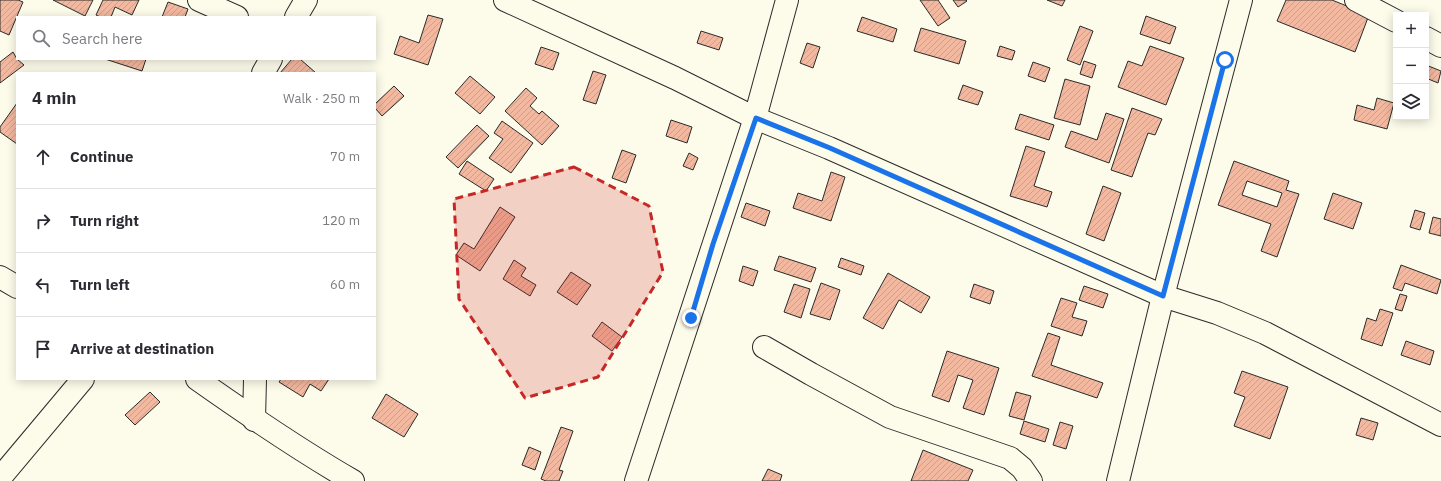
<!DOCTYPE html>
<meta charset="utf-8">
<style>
body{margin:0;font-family:"IBM Plex Sans",sans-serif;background:#f2f2f3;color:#2b2b33}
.controls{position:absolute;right:12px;top:12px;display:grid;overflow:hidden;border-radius:0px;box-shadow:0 2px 10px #0003}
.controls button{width:36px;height:36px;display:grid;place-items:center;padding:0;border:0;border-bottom:1px solid #e1e1e2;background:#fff;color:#2b2b33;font:20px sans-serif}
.stop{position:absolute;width:12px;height:12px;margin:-9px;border:3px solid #1a73e8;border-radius:50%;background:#fff}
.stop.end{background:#1a73e8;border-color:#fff;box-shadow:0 1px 4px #0008}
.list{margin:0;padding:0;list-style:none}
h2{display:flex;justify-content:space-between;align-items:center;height:52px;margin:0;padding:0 16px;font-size:17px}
h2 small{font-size:13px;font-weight:400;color:#7c7c81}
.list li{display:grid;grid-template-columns:26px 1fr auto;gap:12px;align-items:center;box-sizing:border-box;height:64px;padding:0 16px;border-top:1px solid #e1e1e2}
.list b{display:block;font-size:15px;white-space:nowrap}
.list em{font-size:13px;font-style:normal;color:#7c7c81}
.icon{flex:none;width:22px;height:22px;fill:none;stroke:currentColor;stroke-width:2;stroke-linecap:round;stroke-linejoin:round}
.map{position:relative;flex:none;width:1441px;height:481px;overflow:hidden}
.search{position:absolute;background:#fff;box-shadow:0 2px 10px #0003;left:16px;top:16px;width:360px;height:44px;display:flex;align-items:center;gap:10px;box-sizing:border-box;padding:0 14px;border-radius:0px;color:#7c7c81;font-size:15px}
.panel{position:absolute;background:#fff;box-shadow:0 2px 10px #0003;left:16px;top:72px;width:360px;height:308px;border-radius:0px}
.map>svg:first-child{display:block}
.building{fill:url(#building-hatch);stroke:#2b2b2b;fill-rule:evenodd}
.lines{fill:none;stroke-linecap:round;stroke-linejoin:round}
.minor-casing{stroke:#2b2b2b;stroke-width:24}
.minor{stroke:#fdfbea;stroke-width:22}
.route{stroke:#1a73e8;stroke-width:5}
.marked{fill:#c62828;fill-opacity:0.2;stroke:#c62828;stroke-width:3;stroke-dasharray:8 5;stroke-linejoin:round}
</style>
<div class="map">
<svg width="1441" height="481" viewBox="0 0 1441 481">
<defs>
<pattern id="building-hatch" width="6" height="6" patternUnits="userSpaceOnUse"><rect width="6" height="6" fill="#f2b8a0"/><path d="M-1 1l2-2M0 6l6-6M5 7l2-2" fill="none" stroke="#d09e8a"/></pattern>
</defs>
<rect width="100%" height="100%" fill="#fdfbea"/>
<g class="building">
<path d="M0,0H18L23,2L9,35L0,31Z"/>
<path d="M53,0H93L85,16Z"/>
<path d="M103,0H139L132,15L115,7L111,17H100L96,15Z"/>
<path d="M920,0H938L950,18L938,26Z"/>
<path d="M953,0H966L967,1L958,7Z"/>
<path d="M1047,0H1065L1062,6Z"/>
<path d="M1286,0H1332L1369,15L1355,52L1277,21Z"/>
<path d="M168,2L188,9L185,17H162Z"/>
<path d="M428,15L443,19L428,65L394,54L400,36L419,43Z"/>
<path d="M1146,16L1176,27L1170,44L1140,34Z"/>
<path d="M862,17L897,29L893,42L857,31Z"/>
<path d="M1080,26L1093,31L1080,65L1067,60Z"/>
<path d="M921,28L966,41L959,64L914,51Z"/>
<path d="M701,31L723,38L719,50L697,43Z"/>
<path d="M807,43L820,47L813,68L800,63Z"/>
<path d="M1000,46L1015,51L1012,60L997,56Z"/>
<path d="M1150,46L1184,58L1166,105L1118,87L1128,61L1142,66Z"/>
<path d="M541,47L559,53L553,70L535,64Z"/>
<path d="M13,52L17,59L24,65L0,83V62Z"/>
<path d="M105,59H146L142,71Z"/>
<path d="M292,59H300L316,73H280Z"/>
<path d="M1084,61L1096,65L1092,78L1080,74Z"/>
<path d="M1033,62L1050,68L1045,82L1028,76Z"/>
<path d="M1426,65L1441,71L1438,83L1426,78Z"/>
<path d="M593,71L606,75L596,104L583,100Z"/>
<path d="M470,76L495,97L480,114L455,93Z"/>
<path d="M1065,79L1090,86L1080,125L1054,118Z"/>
<path d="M963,85L983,92L978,105L958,99Z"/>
<path d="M394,86L404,96L382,116L375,108V104Z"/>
<path d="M526,88L537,98L530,106L539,114L542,111L559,126L542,145L505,111Z"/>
<path d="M1377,98L1394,103L1387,129L1354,120L1357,105L1374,110Z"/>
<path d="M17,103V144L0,132V127Z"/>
<path d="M1132,108L1162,119L1155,135L1148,133L1132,177L1111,170Z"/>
<path d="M1106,113L1124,119L1109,163L1065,147L1071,131L1097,140Z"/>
<path d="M1020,114L1054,125L1049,140L1015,129Z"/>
<path d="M671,120L692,127L687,143L666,136Z"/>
<path d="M502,121L533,143L511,173L489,158L503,139L494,133Z"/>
<path d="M477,125L489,136L458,168L446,157Z"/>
<path d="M1026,146L1045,152L1034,186L1052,192L1047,207L1010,196Z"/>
<path d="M622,150L636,155L626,183L612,178Z"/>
<path d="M689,153L698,158L693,170L683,166Z"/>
<path d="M467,161L494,179L486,191L459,174Z"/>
<path d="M1234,161L1289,181L1286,190L1299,194L1277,257L1261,251L1271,224L1218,205ZM1247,181L1282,193L1277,207L1242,195Z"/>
<path d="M831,172L845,177L831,221L793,208L798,193L822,201Z"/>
<path d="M1103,186L1121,193L1104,241L1086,234Z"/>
<path d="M1333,193L1362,203L1353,229L1324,219Z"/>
<path d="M746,203L770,211L765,226L741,217Z"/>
<path d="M500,207L515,217L480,271L456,255L464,243L474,249Z"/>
<path d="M1415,210L1425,213L1420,230L1410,227Z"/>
<path d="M1433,217L1441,219V236L1429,233Z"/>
<path d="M779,256L816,268L811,282L774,270Z"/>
<path d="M841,258L864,266L861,275L838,267Z"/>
<path d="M514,260L526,268L521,276L536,285L530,296L503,279Z"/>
<path d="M1401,265L1441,280L1437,294L1405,283L1402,291L1393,288Z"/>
<path d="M743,266L758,271L753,286L739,281Z"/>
<path d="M571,272L591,285L577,305L557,292Z"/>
<path d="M888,273L930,297L921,313L899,300L883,329L863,318Z"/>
<path d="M821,283L840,290L830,320L810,314Z"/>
<path d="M794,284L810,289L801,318L784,312Z"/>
<path d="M974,284L994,291L990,304L970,297Z"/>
<path d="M1084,286L1108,294L1103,308L1079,300Z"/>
<path d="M1400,294L1407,296L1402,311L1395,309Z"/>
<path d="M1061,298L1077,303L1072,317L1087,321L1082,336L1051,326Z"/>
<path d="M1380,309L1393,313L1382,346L1361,339L1367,318L1376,321Z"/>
<path d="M602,322L622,337L612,351L592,336Z"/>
<path d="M1048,333L1060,337L1051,365L1103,383L1097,398L1032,376Z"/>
<path d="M1406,341L1434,351L1430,365L1401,355Z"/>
<path d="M947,351L999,368L984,415L963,408L973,380L958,375L949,402L932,396Z"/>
<path d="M1242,371L1288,387L1270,439L1234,426L1245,397L1234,393Z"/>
<path d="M281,379H329L321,391L310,384L303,397L279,382Z"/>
<path d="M150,392L160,402L135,425L125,415Z"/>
<path d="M1016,392L1031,396L1024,420L1009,416Z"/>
<path d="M386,394L418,414L404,437L372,418Z"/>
<path d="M1361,418L1378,423L1373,440L1356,435Z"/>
<path d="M1024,421L1049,429L1045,442L1020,434Z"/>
<path d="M1060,422L1073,426L1066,449L1053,445Z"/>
<path d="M561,427L573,431L559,470L563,471L559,481H546L541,479Z"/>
<path d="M529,447L541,452L535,470L522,465Z"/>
<path d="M923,450L973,470L968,481H911Z"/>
<path d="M768,469L782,475L780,481H762Z"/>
</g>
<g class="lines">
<g class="minor-casing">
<g id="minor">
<path d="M199,0L237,17"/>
<path d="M505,0L675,78L755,118L829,148L1163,296L1217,313L1265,333L1441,425"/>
<path d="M1356,0L1396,21"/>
<path d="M296,17L306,0"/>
<path d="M1426,38L1441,46"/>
<path d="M263,73L271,59"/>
<path d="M0,277L17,287"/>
<path d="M764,347L811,374L890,417L1010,458L1022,468L1031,481"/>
<path d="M197,379C248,415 299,450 353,481"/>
<path d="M254,420L255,379"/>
<path d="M0,478L83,379"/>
<path d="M636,481L755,118L787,0"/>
<path d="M1118,481L1163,296L1241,0"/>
</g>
</g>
<use href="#minor" class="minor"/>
</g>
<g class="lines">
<path class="route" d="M691,318L713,244L756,118L830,148L1163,296L1225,60"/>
</g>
<path class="marked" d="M574,167L649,206L663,272L598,377L525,398L459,299L454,199Z"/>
</svg>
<div class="controls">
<button>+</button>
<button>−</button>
<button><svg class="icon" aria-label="layers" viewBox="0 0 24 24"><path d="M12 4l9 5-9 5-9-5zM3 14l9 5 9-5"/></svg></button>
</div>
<div class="stop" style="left:1225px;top:60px"></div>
<div class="stop end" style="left:691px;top:318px"></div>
<div class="search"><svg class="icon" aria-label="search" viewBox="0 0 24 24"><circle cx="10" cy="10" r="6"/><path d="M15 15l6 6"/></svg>Search here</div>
<section class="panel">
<h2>4 min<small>Walk · 250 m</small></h2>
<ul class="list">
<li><svg class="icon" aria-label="ahead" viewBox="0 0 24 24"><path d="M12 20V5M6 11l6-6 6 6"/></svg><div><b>Continue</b></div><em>70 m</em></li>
<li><svg class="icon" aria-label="right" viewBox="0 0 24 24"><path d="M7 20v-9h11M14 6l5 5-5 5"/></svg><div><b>Turn right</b></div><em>120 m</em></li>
<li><svg class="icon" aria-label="left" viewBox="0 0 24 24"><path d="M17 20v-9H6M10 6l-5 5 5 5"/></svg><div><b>Turn left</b></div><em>60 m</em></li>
<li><svg class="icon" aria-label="arrive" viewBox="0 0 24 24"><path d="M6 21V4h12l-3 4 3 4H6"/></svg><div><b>Arrive at destination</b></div></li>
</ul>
</section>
</div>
